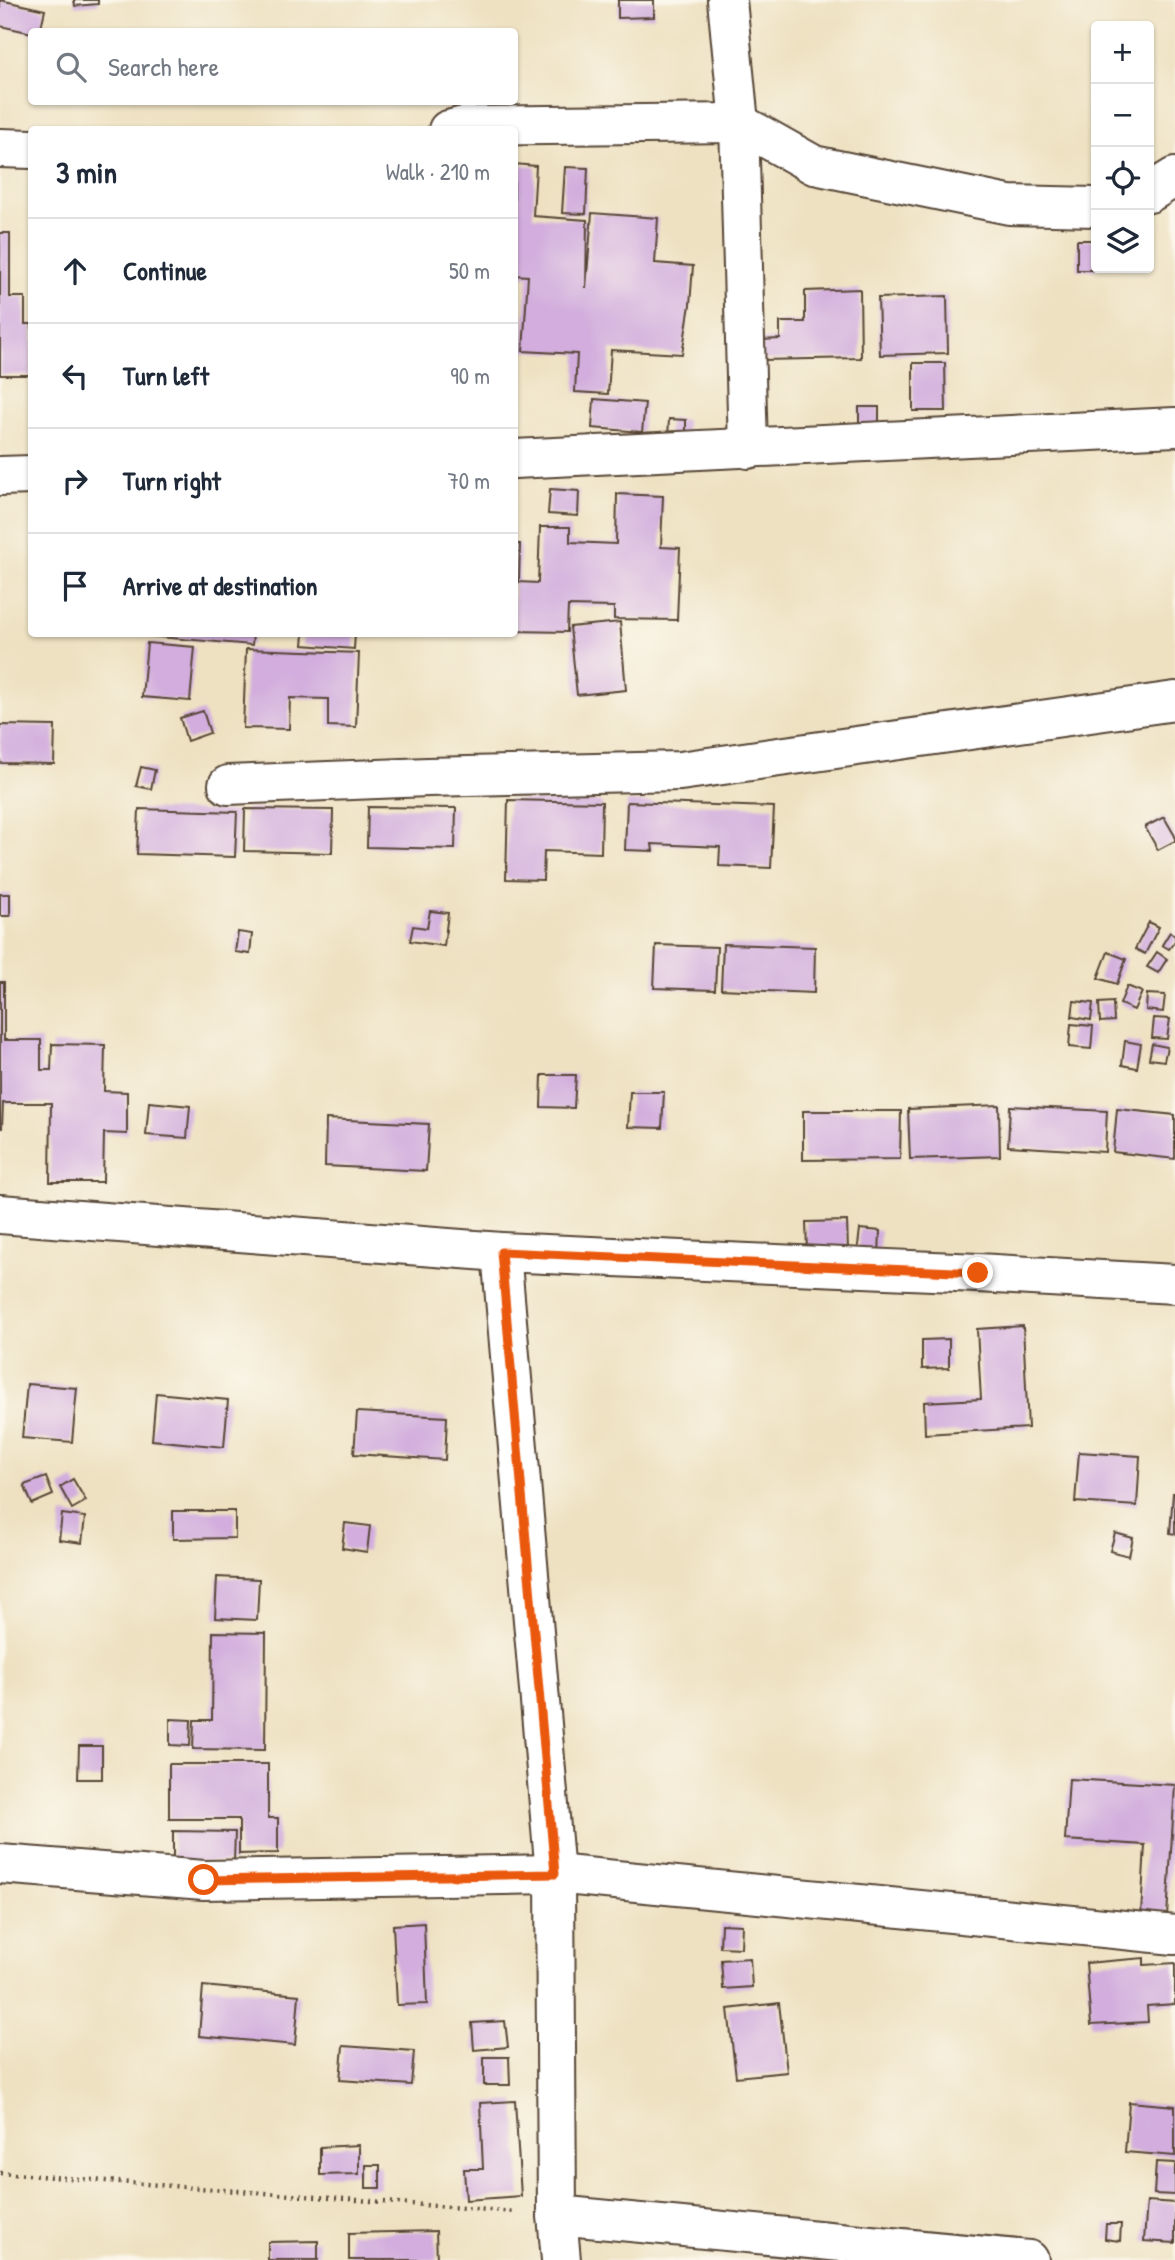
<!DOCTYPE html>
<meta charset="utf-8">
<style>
body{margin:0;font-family:"Patrick Hand",sans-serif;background:#f6f6f7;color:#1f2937}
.controls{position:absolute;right:21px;top:21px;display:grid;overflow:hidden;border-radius:7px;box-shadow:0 2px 5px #0004}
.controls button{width:63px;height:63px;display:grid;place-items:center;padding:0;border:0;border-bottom:2px solid #e0e1e3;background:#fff;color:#1f2937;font:35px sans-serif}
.stop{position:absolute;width:21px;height:21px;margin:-16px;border:5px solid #ea580c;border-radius:50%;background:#fff}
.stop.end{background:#ea580c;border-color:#fff;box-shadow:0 2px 7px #0008}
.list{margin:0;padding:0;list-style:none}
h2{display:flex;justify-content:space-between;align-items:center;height:91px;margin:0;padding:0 28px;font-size:30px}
h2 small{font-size:23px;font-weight:400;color:#747a83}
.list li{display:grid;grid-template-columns:46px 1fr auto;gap:21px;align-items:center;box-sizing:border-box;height:105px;padding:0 28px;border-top:2px solid #e0e1e3}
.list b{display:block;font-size:26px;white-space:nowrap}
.list em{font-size:23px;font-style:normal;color:#747a83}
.icon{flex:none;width:38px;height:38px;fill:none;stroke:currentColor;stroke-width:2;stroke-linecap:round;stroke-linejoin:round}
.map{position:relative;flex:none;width:1175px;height:2260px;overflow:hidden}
.search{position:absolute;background:#fff;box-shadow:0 2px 5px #0004;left:28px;top:28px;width:490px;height:77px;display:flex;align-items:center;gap:18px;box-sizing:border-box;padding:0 24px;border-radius:7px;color:#747a83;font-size:26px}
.panel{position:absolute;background:#fff;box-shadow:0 2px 5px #0004;left:28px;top:126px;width:490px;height:511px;border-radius:7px}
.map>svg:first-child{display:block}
.building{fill:#d2addd}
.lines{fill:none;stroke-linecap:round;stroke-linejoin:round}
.minor-casing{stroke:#564536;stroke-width:42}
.path{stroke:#564536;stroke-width:4.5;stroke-dasharray:2 5;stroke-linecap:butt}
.minor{stroke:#fff;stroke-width:38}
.route{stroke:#ea580c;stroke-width:9}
</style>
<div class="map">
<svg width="1175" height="2260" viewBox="0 0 1175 2260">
<rect width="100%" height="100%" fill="#fbf7ec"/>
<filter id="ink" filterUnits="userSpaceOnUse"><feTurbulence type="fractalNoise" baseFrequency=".0143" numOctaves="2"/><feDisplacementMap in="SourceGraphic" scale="14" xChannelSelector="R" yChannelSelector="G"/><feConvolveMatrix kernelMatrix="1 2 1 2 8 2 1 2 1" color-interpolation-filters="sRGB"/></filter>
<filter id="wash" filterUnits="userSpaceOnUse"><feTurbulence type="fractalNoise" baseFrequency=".00686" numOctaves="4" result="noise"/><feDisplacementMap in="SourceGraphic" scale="28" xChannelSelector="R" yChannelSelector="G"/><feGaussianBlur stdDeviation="1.57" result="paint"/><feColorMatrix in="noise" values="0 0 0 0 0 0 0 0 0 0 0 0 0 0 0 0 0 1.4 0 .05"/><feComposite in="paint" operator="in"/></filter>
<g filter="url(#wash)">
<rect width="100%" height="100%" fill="#eee1c1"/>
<g id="blocks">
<g class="building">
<path d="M0,0L45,10L40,32L32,33L0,26Z"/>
<path d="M74,0H98V4L75,6Z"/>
<path d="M618,0H654V17L618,18Z"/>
<path d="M514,164L536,166L533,216L587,220L586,288L592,213L658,218L655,263L693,266L690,305L682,354L611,350L608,394L575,392L577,354L523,351L528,276L514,275Z"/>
<path d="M565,167L588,168L586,214L562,213Z"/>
<path d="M0,233H10V297H25V324H32V375H0Z"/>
<rect x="1077" y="240" width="19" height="30"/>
<path d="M860,289L861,358L762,360L761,340L780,339V322H805V291Z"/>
<path d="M947,296L948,353L880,355L878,298Z"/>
<path d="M913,363H945L946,411H913Z"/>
<path d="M594,399L645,403L642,432L592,428Z"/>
<path d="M859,407H879V438L859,439Z"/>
<path d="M669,419L686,420V438H668Z"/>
<path d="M550,489L579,491L578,516L548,514Z"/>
<path d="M617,494L663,496L661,547L680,548L677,620L614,619V607L568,606L567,632L514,631V544H520L519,582L538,583L540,527H570V542L616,544Z"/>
<path d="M620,622L626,690L577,695L570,627Z"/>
<path d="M147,634H253L252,645L146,636Z"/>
<path d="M304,634H355L354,649L303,645Z"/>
<path d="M147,643L195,647L190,701L142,697Z"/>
<path d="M246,649L359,653L356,727L328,726V699L290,698L289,729L243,728Z"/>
<path d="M203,711L210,733L187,741L180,718Z"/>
<path d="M0,725L55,726L54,764L0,763Z"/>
<path d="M141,767L155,770L151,789L136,786Z"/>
<path d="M508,800L602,802L601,853L544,851L543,880L506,879Z"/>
<path d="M627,802L774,807L771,868L719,866L720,847L652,844L653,851L625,850Z"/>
<path d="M368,807L456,808L455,849L367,847Z"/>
<path d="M139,809L237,812L235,857L137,854Z"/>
<path d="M245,809L333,810L332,853L244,851Z"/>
<path d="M1164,817L1175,836V841L1158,850L1145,827Z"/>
<rect x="0" y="894" width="10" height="22"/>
<path d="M430,911L448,913L444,946L410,941L413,926L427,928Z"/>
<path d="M1149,922L1159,927L1145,954L1135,949Z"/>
<path d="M238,932L252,934L250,954L235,952Z"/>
<path d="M1170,932L1175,936V941L1169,949L1162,945Z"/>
<path d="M723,944L815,947L814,993L721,989Z"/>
<path d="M656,945L717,947L715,990L654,988Z"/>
<path d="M1108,952L1126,959L1117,984L1098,978Z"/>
<path d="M1157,952L1167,959L1158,973L1147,967Z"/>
<path d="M0,982H4V1040H41V1070H51L52,1044L105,1045L104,1091L127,1092V1134L104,1133L103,1182H50L51,1103H3L2,1128H0Z"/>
<path d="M1127,986L1142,992L1134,1010L1120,1004Z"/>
<path d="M1147,994L1165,995L1163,1012L1146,1010Z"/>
<path d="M1074,1001L1093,1003L1091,1020L1072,1017Z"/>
<path d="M1113,1002L1114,1021L1100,1022L1099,1003Z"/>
<path d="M1154,1018L1170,1019L1167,1039L1152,1038Z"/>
<path d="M1071,1024L1093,1026L1091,1049L1069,1047Z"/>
<path d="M1125,1041L1141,1044L1137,1068L1122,1065Z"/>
<path d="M1152,1044L1167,1047L1164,1061L1149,1059Z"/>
<path d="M542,1075H576L574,1108L541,1107Z"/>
<path d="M630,1092H664L662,1128L628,1127Z"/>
<path d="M149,1102L190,1106L187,1138L146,1135Z"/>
<path d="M999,1105L1000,1156L910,1159L908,1109Z"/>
<path d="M1010,1106L1107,1111L1105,1152L1008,1146Z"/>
<path d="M1117,1109L1175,1115V1159L1113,1152Z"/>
<path d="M803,1111H901L900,1159L803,1160Z"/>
<path d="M326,1119L429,1124L426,1171L325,1166Z"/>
<path d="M847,1221L848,1250L807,1251L806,1222Z"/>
<path d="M860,1229L880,1231L879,1255L857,1254Z"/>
<path d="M1023,1326L1028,1428L925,1434L924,1402L981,1399L977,1329Z"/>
<path d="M949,1339V1368L922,1369V1340Z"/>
<path d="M27,1384L77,1388L72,1442L22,1438Z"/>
<path d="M156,1393L228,1400L224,1447L152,1440Z"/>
<path d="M357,1412L447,1417L445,1460L354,1454Z"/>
<path d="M1079,1452L1140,1456L1137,1506L1075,1502Z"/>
<path d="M46,1477L53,1495L32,1504L24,1485Z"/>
<path d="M73,1479L86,1501L72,1509L60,1487Z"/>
<path d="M1173,1493H1175V1534L1170,1533Z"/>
<path d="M173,1511H235V1538L173,1539Z"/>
<path d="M62,1514L85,1517L82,1543L59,1540Z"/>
<path d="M345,1523L370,1526L367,1552L342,1548Z"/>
<path d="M1115,1533L1133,1538L1129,1556L1110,1551Z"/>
<path d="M217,1577L259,1579L257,1620L215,1618Z"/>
<path d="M213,1632L266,1633L265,1750L193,1749L194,1720H212Z"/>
<path d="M170,1719L191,1720L190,1746L170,1745Z"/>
<path d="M79,1746H102V1779H78Z"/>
<path d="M169,1764H268V1818H278V1853L239,1854V1819H169Z"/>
<path d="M1069,1779L1175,1785L1167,1917L1141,1915L1145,1845L1065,1840Z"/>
<path d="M173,1831L235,1832L234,1862H173Z"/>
<path d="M424,1923L427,2004L397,2005L393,1925Z"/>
<path d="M721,1924L742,1925L741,1948L720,1947Z"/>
<path d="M750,1958L752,1987L723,1989L721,1960Z"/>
<path d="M1144,1958V1965L1175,1963V2004L1147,2006L1148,2022L1091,2025L1086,1963Z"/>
<path d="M203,1986L299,1995L295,2045L199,2036Z"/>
<path d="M779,2003L787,2072L736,2077L728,2009Z"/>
<path d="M505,2021L508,2047L474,2050L472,2023Z"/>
<path d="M343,2046L414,2051L411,2085L340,2080Z"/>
<path d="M484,2057H509L510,2085H484Z"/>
<path d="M515,2101L521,2196L466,2200L464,2169H483L480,2103Z"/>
<path d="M1129,2102L1175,2106V2156L1125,2152Z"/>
<path d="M359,2145V2174L320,2175V2147Z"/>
<path d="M1156,2162L1175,2163V2195L1154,2194Z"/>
<rect x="366" y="2165" width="14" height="23"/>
<path d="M1147,2201L1175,2203V2243L1144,2241Z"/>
<path d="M1106,2224H1121L1120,2241L1105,2239Z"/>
<path d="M436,2231L437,2260H349V2233Z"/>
<path d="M318,2241V2260H268V2242Z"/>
</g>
</g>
</g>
<g filter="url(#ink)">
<use href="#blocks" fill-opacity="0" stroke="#564536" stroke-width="2"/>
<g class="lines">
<g class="minor-casing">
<g id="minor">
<path d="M727,0L739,123L748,449"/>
<path d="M448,130L463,126L739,123L814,165L1009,205L1096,207"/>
<path d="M0,148L32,149"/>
<path d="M1149,193L1175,177"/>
<path d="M514,459L1175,427"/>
<path d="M0,476L32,475"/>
<path d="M228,785L428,777L680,771L1175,701"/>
<path d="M0,1214L501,1252L978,1273L1175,1284"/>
<path d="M501,1252L555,1874L557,2215L561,2260"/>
<path d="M0,1864L204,1880L555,1874L1175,1935"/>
<path d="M557,2215L1029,2260"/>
</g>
</g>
<path class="path" d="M0,2173L516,2212"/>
<use href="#minor" class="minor"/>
</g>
</g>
<g class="lines" filter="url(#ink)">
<path class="route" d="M204,1880L555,1874L501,1252L978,1273"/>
</g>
</svg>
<div class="controls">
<button>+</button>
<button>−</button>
<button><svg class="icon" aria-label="locate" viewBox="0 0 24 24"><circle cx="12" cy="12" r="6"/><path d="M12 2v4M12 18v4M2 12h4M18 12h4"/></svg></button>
<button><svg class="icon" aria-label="layers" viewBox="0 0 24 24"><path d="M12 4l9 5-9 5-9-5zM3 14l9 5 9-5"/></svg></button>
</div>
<div class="stop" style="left:204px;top:1880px"></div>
<div class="stop end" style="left:978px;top:1273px"></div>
<div class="search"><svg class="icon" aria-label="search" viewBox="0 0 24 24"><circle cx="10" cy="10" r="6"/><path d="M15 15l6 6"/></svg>Search here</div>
<section class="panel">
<h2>3 min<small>Walk · 210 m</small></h2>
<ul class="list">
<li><svg class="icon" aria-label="ahead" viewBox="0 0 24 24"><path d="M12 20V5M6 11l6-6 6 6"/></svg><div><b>Continue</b></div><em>50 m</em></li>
<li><svg class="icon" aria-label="left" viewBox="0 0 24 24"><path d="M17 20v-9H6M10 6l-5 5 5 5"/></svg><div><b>Turn left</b></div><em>90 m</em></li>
<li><svg class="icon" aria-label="right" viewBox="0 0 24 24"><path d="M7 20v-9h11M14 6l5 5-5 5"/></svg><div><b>Turn right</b></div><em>70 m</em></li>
<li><svg class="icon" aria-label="arrive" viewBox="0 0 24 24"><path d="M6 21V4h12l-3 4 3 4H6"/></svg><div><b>Arrive at destination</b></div></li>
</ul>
</section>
</div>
